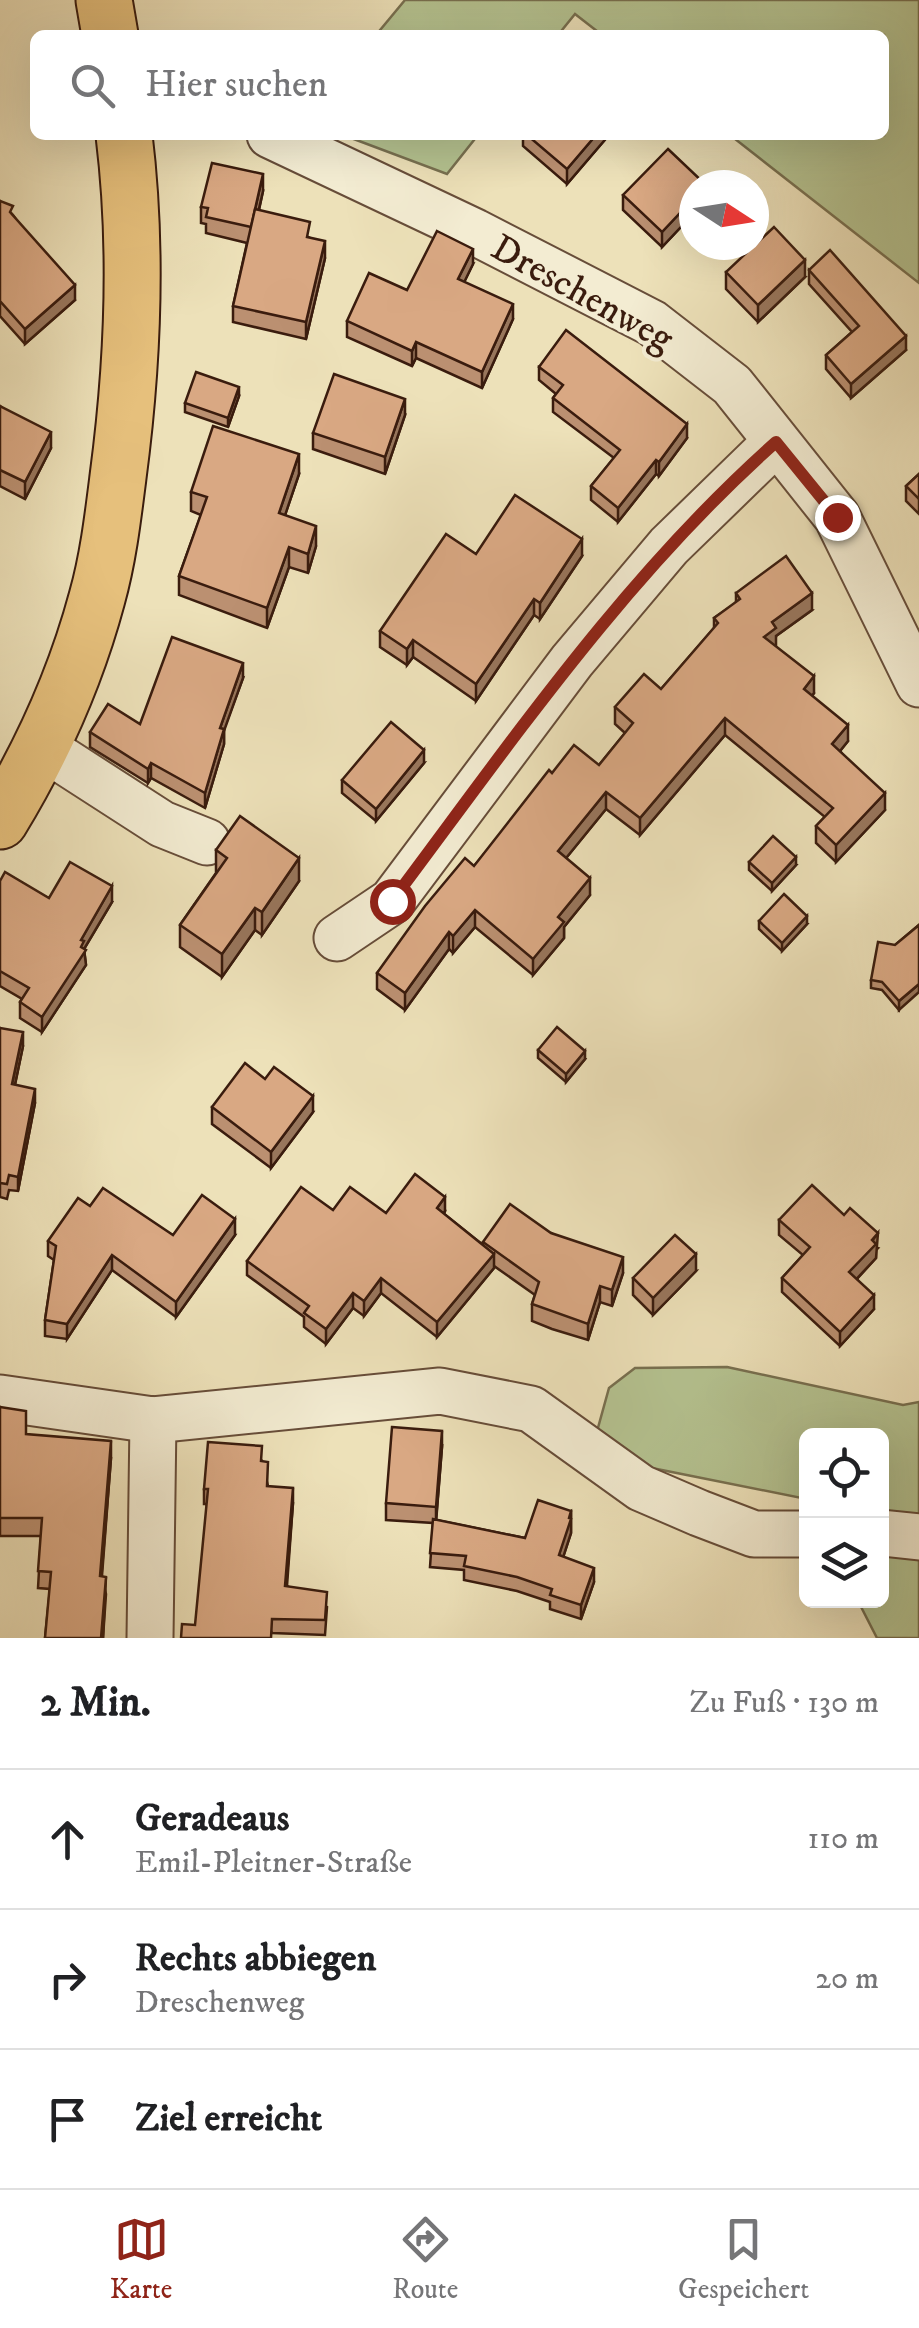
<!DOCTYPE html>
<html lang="de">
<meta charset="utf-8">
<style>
body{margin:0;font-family:"IM FELL DW Pica",serif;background:#f2f2f2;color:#202124}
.controls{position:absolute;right:30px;bottom:30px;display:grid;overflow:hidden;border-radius:15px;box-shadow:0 10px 40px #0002}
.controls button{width:90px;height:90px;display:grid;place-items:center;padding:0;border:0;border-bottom:2px solid #e0e0e0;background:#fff;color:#202124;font:50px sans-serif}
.compass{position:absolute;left:679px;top:170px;width:90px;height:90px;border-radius:50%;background:#fff;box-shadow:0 10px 40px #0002;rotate:102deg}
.stop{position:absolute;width:30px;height:30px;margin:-22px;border:8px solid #8f2418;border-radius:50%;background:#fff}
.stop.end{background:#8f2418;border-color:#fff;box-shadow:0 2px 10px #0008}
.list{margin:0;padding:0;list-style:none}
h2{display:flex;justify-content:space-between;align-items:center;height:130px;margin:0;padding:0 40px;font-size:42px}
h2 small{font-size:32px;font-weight:400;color:#757577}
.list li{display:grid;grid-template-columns:65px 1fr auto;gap:30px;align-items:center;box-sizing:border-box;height:140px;padding:0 40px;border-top:2px solid #e0e0e0}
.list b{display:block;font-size:38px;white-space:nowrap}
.list p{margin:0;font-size:32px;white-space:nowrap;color:#757577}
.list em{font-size:32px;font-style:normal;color:#757577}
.icon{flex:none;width:55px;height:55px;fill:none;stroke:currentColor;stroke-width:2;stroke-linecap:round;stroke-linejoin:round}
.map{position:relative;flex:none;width:919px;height:1638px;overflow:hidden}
.search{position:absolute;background:#fff;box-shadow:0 10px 40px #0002;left:30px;right:30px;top:30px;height:110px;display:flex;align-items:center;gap:25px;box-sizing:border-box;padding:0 35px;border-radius:15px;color:#757577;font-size:38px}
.sheet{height:550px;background:#fff}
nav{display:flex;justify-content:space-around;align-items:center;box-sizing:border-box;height:140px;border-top:2px solid #e0e0e0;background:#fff;font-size:28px;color:#757577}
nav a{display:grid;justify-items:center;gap:5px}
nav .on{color:#8f2418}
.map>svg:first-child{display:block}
.green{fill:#b5c391;stroke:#787050;stroke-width:2.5}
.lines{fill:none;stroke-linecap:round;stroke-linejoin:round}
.minor-casing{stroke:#674d39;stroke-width:49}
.major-casing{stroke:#3a1c0e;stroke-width:59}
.minor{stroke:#f3ecd2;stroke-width:45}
.major{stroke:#e6c07c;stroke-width:55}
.wall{fill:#bb9071;stroke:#3a1c0e;stroke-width:2.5}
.shaded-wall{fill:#98765c;stroke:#3a1c0e;stroke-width:2.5}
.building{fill:#d9a883;stroke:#3a1c0e;stroke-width:2.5}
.route{stroke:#8f2418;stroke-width:12}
.labels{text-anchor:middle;stroke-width:8;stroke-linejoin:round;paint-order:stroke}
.street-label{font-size:38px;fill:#3a1c0e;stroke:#f3ecd2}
</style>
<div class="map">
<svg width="919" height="1638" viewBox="0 0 919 1638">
<rect width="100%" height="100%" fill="#ede1b9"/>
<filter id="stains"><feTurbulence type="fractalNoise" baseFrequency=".002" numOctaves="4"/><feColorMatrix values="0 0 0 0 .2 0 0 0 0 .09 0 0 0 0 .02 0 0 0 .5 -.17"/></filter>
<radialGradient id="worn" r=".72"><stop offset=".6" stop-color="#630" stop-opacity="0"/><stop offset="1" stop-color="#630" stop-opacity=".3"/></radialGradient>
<g class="green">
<path d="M405,0H919V283L730,135H884V35H602L575,14L558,35H376Z"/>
<path d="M343,135H478L447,174Z"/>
<path d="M727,1367L903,1405L919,1402V1638H877L858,1601L882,1600V1436H806V1506L802,1498L632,1464L596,1435L609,1388L635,1368Z"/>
</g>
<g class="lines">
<g class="minor-casing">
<g id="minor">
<path d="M270,135L475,232L652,323L732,385L837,517L919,684"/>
<path d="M41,746L162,824L207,842"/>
<path d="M337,938L392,901L572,661L669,546L776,442"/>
<path d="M0,1398L153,1420L440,1391L531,1409L641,1488L699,1513L754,1534H806"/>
<path d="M882,1533L919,1537"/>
<path d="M150,1638L153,1420"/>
</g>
</g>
<g class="major-casing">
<g id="major">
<path d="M104,0L110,35"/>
<path d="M0,821C42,752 76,676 97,598C108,559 113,517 118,477C133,364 138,249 124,135"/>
</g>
</g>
<use href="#minor" class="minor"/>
<use href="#major" class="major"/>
</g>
<g class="wall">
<path d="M523,135H609L567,184L523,146Z"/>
<path d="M694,185V213L662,247L623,210V195Z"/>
<path d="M263,191L259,210L310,238L325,258L306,339L233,322V306L247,243L206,233V224L201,223V207Z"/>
<path d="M0,201L13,215L75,300L25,344L0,316Z"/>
<path d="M473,264L464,282L513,319L482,388L416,358L412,366L347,337V321L407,290Z"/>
<path d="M809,270L906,350L851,398L826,369V355L852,332L809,284Z"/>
<path d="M726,272L805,277L758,322L726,289Z"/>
<path d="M539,367L687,438L659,476L656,474L618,522L591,500V486L614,458L553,412V398L556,394L539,380Z"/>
<path d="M239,396L228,427L185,412V403Z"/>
<path d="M0,406L51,448L25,499L0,486Z"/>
<path d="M405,415L385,474L313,449V433Z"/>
<path d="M299,474L285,515L316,546L308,573L289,567L267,628L179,595V576L201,515L191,511V492Z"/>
<path d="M919,474V514L906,501V486Z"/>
<path d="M476,554L582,556L540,619L534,615L476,701L413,657L407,665L380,647V631Z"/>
<path d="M736,593L812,610L776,636L775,646L814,693L812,696L848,741L840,751L885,810L836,862L816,843V826L825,817L725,735L640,835L606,809L566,858L590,895L564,927V938L533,975L475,927L453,953L449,949L405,1010L377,989V973L474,866L552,773L599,765L625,733L615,724V707L661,689L714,628V618L736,603Z"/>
<path d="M243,678L224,729V744L205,808L151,778L148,783L90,747V732L140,724Z"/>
<path d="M424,763L376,821L342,793V780Z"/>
<path d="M216,850L299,881L262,935L255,930L222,977L180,947V925L216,873Z"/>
<path d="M749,862L796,865L772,891L749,870Z"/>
<path d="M0,881L49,898L112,902L84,949L86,965L42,1032L20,1018V1002L22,999L0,986Z"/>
<path d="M759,921L807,924L782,951L759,929Z"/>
<path d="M919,925L899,1010L882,990L871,988V980L895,945Z"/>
<path d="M0,1028L23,1046L15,1085L35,1103L18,1191L9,1190L7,1199L0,1197Z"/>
<path d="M538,1050L585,1059L566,1082L538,1058Z"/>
<path d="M212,1107L313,1112L271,1168L212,1124Z"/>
<path d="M90,1206L173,1235H235L176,1317L112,1270L67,1339L45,1336V1320L54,1260L48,1256V1241Z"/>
<path d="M445,1211L444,1214L483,1245V1242L551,1233L623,1273L612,1306L600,1302L588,1340L552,1329L532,1321V1304L535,1295L494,1266V1268L437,1337L381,1293L364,1316L353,1308L326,1344L304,1327V1317L247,1275V1261L386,1213Z"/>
<path d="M779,1220L878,1248L876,1250V1258L857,1279L874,1309L840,1346L782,1292V1278L803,1255L779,1235Z"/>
<path d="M696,1271L653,1315L633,1295V1278Z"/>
<path d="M0,1407L26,1434L111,1458L102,1576L106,1594L103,1638H45L50,1589L38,1588L41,1536H0Z"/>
<path d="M442,1447L436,1520L525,1538L571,1511V1533L563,1557L594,1582L581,1619L550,1609V1602L517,1591L464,1580V1570L430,1567L433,1523L386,1520V1503Z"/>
<path d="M262,1461L268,1486L293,1503L287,1586L327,1607L325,1635L272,1633L206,1504H204V1489Z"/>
</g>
<g class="shaded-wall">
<path d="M596,135H609L567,184V169Z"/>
<path d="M263,174V191L251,244V227Z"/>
<path d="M694,198V213L662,247V232Z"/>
<path d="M325,241V258L306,339V322Z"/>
<path d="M473,249V264L458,295V279Z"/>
<path d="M805,260V277L758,322V305Z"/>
<path d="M75,285V300L25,344V329Z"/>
<path d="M513,304V319L482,388V372Z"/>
<path d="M906,336V350L851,398V384Z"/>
<path d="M416,342V358L412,366V351Z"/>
<path d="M239,387V396L228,427V418Z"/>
<path d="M405,399V415L385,474V457Z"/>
<path d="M687,424V438L659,476V462Z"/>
<path d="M51,432V448L25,499V482Z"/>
<path d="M299,454V474L279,533V513Z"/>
<path d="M656,460V474L618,522V508Z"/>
<path d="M316,526V546L308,573V554Z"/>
<path d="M582,539V556L540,619V603Z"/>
<path d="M289,547V567L267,628V608Z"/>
<path d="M812,593V610L776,636V645L764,654V637L772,622Z"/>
<path d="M534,599V615L476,701V684Z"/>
<path d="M413,640V657L407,665V649Z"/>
<path d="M243,663V678L220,742V728Z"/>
<path d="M814,676V693L804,706V689Z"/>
<path d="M725,718V735L640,835V818Z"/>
<path d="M848,725V741L832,761V744Z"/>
<path d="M224,729V744L205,808V793Z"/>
<path d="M424,750V763L376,821V809Z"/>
<path d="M151,763V778L148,783V769Z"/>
<path d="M606,792V809L558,868V851Z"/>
<path d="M885,793V810L836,862V845Z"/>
<path d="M796,857V865L772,891V883Z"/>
<path d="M299,858V881L262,935V912Z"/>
<path d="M590,878V895L564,927V938L533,975V959L558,917Z"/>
<path d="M112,886V902L84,949L86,965L42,1032V1017L81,940Z"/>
<path d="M255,908V930L222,977V954Z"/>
<path d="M475,910V927L453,953V936Z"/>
<path d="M807,916V924L782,951V943Z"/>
<path d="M449,932V949L405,1010V993Z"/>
<path d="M919,984V992L899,1010V1001Z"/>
<path d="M23,1032V1046L12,1098V1084Z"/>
<path d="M585,1051V1059L566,1082V1074Z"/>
<path d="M35,1089V1103L18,1191V1177Z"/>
<path d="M313,1096V1112L271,1168V1152Z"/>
<path d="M445,1197V1211L437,1222V1208Z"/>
<path d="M235,1219V1235L176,1317V1302Z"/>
<path d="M878,1233L876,1258L849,1287V1272Z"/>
<path d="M494,1254V1268L437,1337V1322Z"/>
<path d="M696,1254V1271L653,1315V1298Z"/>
<path d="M112,1255V1270L67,1339V1324Z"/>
<path d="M623,1257V1273L612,1306V1290Z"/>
<path d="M381,1278V1293L364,1316V1301Z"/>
<path d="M600,1286V1302L588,1340V1324Z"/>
<path d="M353,1293V1308L326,1344V1329Z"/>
<path d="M874,1295V1309L840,1346V1332Z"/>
<path d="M442,1431V1447L436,1523V1507Z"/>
<path d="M111,1441V1458L100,1594V1576Z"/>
<path d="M293,1488V1503L285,1601V1586Z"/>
<path d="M571,1511V1533L559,1570V1555Z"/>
<path d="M594,1568V1582L581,1619V1605Z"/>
<path d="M106,1577L103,1638H101Z"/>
</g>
<g class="building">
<path d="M527,135H596L567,169Z"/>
<path d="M668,149L706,185H694V198L662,232L623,195Z"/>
<path d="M212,163L263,174L251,227L206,217L208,208L201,207Z"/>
<path d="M0,201L13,206L10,212L75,285L25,329L0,301Z"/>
<path d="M255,209L310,222L307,237L325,241L306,322L233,306Z"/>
<path d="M774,227L805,260L758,305L726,272Z"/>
<path d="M437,231L473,249L458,279L513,304L482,372L416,342L412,351L347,321L369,273L407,290Z"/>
<path d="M830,250L906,336L851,384L826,355L859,326L809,270Z"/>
<path d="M566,330L687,424L659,462L656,460L618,508L591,486L620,450L553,398L563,385L539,367Z"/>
<path d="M196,372L239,387L228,418L185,403Z"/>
<path d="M334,374L405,399L385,457L313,433Z"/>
<path d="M0,406L51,432L25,482L0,470Z"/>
<path d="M213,426L299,454L279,513L316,526L308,554L289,547L267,608L179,576L207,497L191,492Z"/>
<path d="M919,474V499L906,486Z"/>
<path d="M515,495L582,539L540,603L534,599L476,684L413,640L407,649L380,631L446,534L476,554Z"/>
<path d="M786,556L812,593L772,622L776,628L764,637L814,676L804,689L848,725L832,744L885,793L836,845L816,826L833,808L725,718L640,818L606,792L558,851L590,878L558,917L564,922L533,959L475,910L453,936L449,932L405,993L377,973L425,906L465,858L474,866L549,770L552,773L574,745L599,765L633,723L615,707L644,674L661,689L718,623L714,618L740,599L736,593Z"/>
<path d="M172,637L243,663L220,728L224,729L205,793L151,763L148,769L90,732L108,704L140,724Z"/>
<path d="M391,722L424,750L376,809L342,780Z"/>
<path d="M240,816L299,858L262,912L255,908L222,954L180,925L227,858L216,850Z"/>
<path d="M773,836L796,857L772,883L749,862Z"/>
<path d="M70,862L112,886L81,940L84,941L81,947L86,950L42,1017L20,1002L29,988L0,971V881L5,872L49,898Z"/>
<path d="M784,894L807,916L782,943L759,921Z"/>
<path d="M919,925V984L899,1001L882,982L871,980L878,942L895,945Z"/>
<path d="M557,1027L585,1051L566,1074L538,1050Z"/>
<path d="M0,1028L23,1032L12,1084L35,1089L18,1177L9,1175L7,1184L0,1183Z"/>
<path d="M245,1063L265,1079L274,1067L313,1096L271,1152L212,1107Z"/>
<path d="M415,1174L445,1197L437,1208L494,1254L437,1322L381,1278L364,1301L353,1293L326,1329L304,1313L309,1306L247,1261L301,1187L333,1210L350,1187L386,1213Z"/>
<path d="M812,1185L844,1215L850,1208L878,1233L872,1240L876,1244L849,1272L874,1295L840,1332L782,1278L810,1247L779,1220Z"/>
<path d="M103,1188L173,1235L202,1195L235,1219L176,1302L112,1255L67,1324L45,1320L56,1246L48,1241L78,1198L90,1206Z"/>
<path d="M510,1204L551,1233L623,1257L612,1290L600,1286L588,1324L532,1304L539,1282L483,1242Z"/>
<path d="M675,1235L696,1254L653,1298L633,1278Z"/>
<path d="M0,1407L26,1411V1434L111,1441L100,1576L106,1577L101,1638H45L51,1572L38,1571L42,1518H0Z"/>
<path d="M392,1427L442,1431L436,1507L386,1503Z"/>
<path d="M208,1442L262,1446L261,1461L268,1462L267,1486L293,1488L285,1586L327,1592L325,1620L272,1619L271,1638H181L182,1624L195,1625L208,1489H204Z"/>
<path d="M538,1500L571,1511L569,1518L571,1519L559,1555L594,1568L581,1605L550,1595L552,1589L517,1577L464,1566L466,1556L430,1553L433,1519L525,1538Z"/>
</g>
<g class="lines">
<path class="route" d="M392,901C512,741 626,575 776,442L837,517"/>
</g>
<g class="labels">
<g class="street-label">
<text transform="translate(583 292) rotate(29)" y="13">Dreschenweg</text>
</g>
</g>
<rect width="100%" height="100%" filter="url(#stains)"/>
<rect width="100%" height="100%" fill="url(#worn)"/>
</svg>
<div class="controls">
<button><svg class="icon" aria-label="locate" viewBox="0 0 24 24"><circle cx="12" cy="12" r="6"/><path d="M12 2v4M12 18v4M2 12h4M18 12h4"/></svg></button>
<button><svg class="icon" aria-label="layers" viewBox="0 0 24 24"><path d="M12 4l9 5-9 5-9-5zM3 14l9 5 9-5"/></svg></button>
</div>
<svg class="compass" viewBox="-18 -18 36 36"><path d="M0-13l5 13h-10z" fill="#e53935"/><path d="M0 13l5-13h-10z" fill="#757577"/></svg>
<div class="stop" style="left:392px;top:901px"></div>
<div class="stop end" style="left:837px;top:517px"></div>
<div class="search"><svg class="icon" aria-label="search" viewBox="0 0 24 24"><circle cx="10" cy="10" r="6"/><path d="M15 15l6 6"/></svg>Hier suchen</div>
</div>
<section class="sheet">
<h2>2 Min.<small>Zu Fuß · 130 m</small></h2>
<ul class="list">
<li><svg class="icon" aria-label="ahead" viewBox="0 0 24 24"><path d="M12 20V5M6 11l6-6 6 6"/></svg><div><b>Geradeaus</b><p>Emil-Pleitner-Straße</p></div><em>110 m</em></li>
<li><svg class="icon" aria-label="right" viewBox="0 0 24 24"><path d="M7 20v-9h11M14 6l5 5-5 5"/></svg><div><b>Rechts abbiegen</b><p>Dreschenweg</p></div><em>20 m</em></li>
<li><svg class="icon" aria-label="arrive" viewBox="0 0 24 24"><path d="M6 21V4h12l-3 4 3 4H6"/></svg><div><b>Ziel erreicht</b></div></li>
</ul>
</section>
<nav>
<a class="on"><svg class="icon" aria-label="map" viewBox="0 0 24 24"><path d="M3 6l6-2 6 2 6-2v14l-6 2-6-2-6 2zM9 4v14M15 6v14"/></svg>Karte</a>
<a><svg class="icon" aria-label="directions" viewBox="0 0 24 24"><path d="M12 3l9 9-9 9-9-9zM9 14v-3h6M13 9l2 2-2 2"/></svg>Route</a>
<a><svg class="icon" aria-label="saved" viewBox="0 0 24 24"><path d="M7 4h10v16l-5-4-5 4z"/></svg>Gespeichert</a>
</nav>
